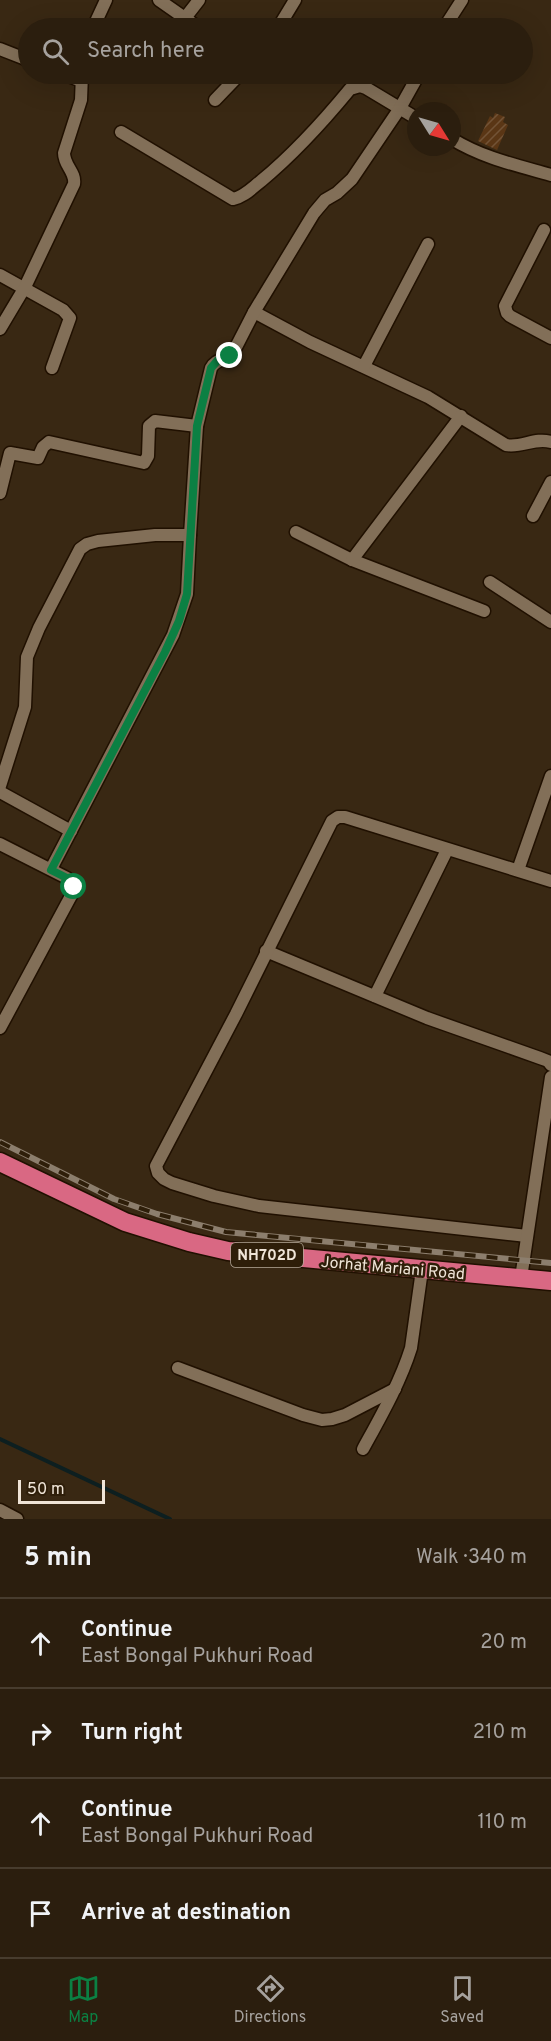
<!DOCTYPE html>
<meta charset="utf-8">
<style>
body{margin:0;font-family:Overpass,sans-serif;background:#372b1c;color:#f1f3f6}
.compass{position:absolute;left:407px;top:102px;width:54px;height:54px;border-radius:50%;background:#2b1e0e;box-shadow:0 6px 24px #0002;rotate:127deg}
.scale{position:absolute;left:18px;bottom:15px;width:87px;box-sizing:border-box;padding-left:6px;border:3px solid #efe4d7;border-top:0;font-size:16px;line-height:21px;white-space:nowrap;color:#efe4d7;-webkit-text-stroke:4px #2e1e09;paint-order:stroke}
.stop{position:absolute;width:18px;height:18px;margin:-14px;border:4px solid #0b8043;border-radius:50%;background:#fff}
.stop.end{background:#0b8043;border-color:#fff;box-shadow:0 2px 6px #0008}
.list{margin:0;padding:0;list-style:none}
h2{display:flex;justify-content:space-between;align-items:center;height:78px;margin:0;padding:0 24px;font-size:26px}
h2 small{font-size:20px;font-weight:400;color:#a6a29e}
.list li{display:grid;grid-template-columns:39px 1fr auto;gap:18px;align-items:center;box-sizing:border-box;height:90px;padding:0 24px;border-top:2px solid #473c2e}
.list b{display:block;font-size:22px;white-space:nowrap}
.list p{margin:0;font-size:20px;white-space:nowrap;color:#a6a29e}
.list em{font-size:20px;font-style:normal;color:#a6a29e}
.icon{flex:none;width:33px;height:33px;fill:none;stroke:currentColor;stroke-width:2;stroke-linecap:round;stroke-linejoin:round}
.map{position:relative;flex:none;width:551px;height:1519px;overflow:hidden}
.search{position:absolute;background:#2b1e0e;box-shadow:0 6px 24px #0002;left:18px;right:18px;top:18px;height:66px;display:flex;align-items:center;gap:15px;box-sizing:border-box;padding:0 21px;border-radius:33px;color:#a6a29e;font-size:22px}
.sheet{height:438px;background:#2b1e0e}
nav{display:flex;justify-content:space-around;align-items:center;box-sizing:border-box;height:84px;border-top:2px solid #473c2e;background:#2b1e0e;font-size:16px;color:#a6a29e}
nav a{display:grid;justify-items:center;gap:3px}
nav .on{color:#0b8043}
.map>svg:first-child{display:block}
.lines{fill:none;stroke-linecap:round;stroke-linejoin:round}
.stream{stroke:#0d1f20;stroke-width:4}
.building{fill:url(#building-hatch)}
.minor-casing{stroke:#201000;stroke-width:15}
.highway-casing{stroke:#201000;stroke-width:21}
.minor{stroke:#826f58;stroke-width:12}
.highway{stroke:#d96883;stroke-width:18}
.rail-casing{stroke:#8c7e6d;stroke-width:6}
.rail{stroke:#2e1e09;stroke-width:4;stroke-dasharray:11;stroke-linecap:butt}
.route{stroke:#0b8043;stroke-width:8}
.labels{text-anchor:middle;stroke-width:5;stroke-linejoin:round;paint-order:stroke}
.shield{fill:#2e1e09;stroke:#b5a999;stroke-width:1.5}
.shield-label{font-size:15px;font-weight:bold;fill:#efe4d7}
.street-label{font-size:16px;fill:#efe4d7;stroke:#2e1e09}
</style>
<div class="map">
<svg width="551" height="1519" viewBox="0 0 551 1519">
<defs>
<pattern id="building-hatch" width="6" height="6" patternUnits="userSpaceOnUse" patternTransform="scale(1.5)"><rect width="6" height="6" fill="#5a3615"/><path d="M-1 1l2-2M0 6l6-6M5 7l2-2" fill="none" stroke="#725336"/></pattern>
</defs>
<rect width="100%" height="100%" fill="#392813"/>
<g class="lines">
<path class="stream" d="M0,1439L170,1519"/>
</g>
<path class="building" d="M495,113L505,117L503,122L508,125L497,150L478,141L490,116L493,118Z"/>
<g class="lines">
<g class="minor-casing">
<g id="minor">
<path d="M159,0L199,28"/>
<path d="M185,18L199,0"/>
<path d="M93,28L106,0"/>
<path d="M278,28L295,0"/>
<path d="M444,28L462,0"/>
<path d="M0,49L28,60"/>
<path d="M63,74L82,81"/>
<path d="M215,100L240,74"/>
<path d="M121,132L233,199C244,197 252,188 261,181C295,153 322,123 350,89L360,86L366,88L416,118"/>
<path d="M452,139C483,158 516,165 551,175"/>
<path d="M544,230L505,306L507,313L510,316L551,338"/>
<path d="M0,275L63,310L70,318L52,368"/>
<path d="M254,312L310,342L428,397L506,445C522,448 535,437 551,442"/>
<path d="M0,329L25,287L74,184C76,172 64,166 64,153L81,100L82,74"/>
<path d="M364,366L428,244"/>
<path d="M0,493L10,453L38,458L43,447L49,442L144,463L148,456L149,426L155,421L197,426"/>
<path d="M533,516L551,482"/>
<path d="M296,532L352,560L484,611"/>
<path d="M352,560L461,416"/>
<path d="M490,582L551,622"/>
<path d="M0,786L25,707L27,657L39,628L80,549L87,544L98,541L155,535H190L197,426L211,368C216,358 226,361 233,353L254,312L314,213L325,200L337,193L352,179L400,108L419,74"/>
<path d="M0,792L71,831"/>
<path d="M0,844L67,878L74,887L72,894L0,1028"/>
<path d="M51,869L173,635L187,594L190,535"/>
<path d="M518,870L551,776"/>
<path d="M266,951L427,1018L540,1058L548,1061L551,1065"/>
<path d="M375,996L447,850"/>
<path d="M527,1236L259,1206L214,1196L172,1183L164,1179L158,1173L156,1166L236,1014L332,821L338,817H345L551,881"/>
<path d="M521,1278L551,1077"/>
<path d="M178,1368L303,1415L322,1420L332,1419L345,1415L395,1389"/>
<path d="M363,1449C381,1416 400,1383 411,1348L422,1270"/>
<path d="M0,1510L17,1519"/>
</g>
</g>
<g class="highway-casing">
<path id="highway" d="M0,1162L125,1222L189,1242L228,1251L551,1281"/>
</g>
<use href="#minor" class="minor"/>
<use href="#highway" class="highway"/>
<g class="rail-casing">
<path id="rail" d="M0,1142L114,1199L157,1214L226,1232L551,1263"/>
</g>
<use href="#rail" class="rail"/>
</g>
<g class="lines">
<path class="route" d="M74,887L67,878L51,870L165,652L179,621L187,594L197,426L211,368L218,360L230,356"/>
</g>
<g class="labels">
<rect class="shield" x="231" y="1243" width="72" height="24" rx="4.5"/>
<g class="shield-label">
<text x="267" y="1260">NH702D</text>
</g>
<g class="street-label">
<text transform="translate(393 1267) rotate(5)" y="6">Jorhat Mariani Road</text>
</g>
</g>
</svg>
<svg class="compass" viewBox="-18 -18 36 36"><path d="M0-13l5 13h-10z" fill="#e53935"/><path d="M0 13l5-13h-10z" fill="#a6a29e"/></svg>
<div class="scale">50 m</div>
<div class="stop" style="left:74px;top:887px"></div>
<div class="stop end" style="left:230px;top:356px"></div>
<div class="search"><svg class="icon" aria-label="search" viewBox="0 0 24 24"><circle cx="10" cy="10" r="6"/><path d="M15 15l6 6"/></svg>Search here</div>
</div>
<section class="sheet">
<h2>5 min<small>Walk · 340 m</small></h2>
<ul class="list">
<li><svg class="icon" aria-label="ahead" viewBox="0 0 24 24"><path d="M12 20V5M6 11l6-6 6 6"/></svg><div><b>Continue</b><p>East Bongal Pukhuri Road</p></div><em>20 m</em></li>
<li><svg class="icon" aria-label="right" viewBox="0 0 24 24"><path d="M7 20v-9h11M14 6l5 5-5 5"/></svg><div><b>Turn right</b></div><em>210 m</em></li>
<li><svg class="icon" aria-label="ahead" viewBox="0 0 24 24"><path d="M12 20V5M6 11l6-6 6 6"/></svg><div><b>Continue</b><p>East Bongal Pukhuri Road</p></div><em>110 m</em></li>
<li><svg class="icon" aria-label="arrive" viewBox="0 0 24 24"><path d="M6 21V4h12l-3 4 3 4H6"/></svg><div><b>Arrive at destination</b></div></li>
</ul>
</section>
<nav>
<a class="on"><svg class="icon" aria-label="map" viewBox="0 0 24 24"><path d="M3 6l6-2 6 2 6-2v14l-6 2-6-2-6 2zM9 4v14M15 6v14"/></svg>Map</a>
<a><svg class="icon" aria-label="directions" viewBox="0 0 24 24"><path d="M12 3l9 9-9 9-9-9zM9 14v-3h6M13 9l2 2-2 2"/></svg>Directions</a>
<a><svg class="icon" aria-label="saved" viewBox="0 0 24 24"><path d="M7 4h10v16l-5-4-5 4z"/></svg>Saved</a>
</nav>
